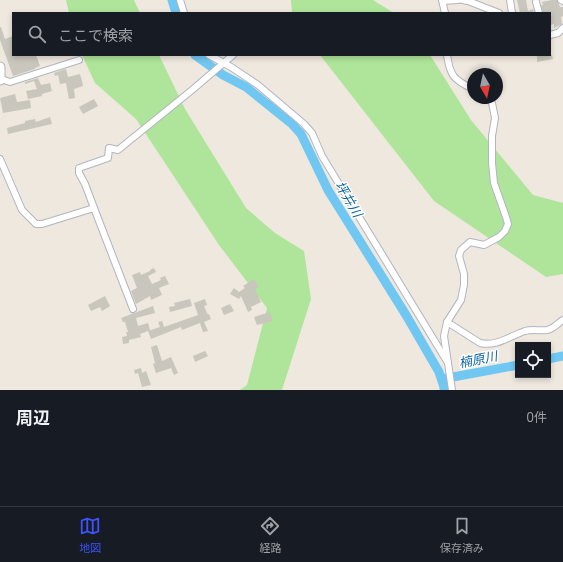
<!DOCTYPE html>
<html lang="ja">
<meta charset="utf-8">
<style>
body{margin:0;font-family:"Exo 2","Noto Sans JP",sans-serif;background:#20242c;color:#f1f3f6}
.controls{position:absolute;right:12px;bottom:12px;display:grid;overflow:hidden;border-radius:0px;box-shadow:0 2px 6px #0003}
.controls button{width:36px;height:36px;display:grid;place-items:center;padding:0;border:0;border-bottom:1px solid #363941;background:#171b24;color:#f1f3f6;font:20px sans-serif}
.compass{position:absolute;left:467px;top:68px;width:36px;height:36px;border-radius:50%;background:#171b24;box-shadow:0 2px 6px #0003;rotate:171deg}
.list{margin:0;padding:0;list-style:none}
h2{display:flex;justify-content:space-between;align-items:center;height:52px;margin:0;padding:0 16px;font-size:17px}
h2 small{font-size:13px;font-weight:400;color:#9ea1a6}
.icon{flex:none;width:22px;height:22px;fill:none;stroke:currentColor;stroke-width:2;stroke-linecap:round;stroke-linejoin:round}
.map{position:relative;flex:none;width:563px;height:390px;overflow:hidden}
.search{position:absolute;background:#171b24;box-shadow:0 2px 6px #0003;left:12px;right:12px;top:12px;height:44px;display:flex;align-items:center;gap:10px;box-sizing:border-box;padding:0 14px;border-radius:0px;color:#9ea1a6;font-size:15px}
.sheet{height:116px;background:#171b24}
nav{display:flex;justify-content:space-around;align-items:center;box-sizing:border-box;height:56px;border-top:1px solid #363941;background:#171b24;font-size:11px;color:#9ea1a6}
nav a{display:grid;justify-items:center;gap:2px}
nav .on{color:#3c53fe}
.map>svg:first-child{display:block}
.green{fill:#afe59a}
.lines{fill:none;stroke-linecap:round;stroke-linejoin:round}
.river{stroke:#70c7f2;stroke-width:9}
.building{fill:#c9c6bd}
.street-casing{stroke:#b2b4c0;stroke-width:8}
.secondary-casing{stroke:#b2b4c0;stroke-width:11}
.street{stroke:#fff;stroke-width:6}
.secondary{stroke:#fff;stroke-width:9}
.labels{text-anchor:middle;stroke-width:3;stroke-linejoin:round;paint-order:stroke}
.water-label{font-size:13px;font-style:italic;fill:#0a64a2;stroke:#fff}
</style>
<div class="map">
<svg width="563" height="390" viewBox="0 0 563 390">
<rect width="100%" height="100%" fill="#eee8df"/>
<g class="green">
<path d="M66,0H134L140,13H69Z"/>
<path d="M291,0H373L394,13H292Z"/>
<path d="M82,55H159L185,109L246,208L275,233L304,251L311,299L282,390H240L247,385L267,308L219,245L136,119L95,83Z"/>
<path d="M320,55H430L471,120L533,195L563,203V274L546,277L434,201Z"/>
</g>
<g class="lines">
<g class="river">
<path d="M172,0L176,13"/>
<path d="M195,55L223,75L246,87L292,124L301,134L328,190L406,315L439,372L444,387V390"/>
<path d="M548,359L563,356"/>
<path d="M442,379L518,365"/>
</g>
</g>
<g class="building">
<path d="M517,0H526L528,11L533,9L534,13H520Z"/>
<path d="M552,0H557L560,7H563V16L561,17L562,24L554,28V24L550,25V13H543L541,5H543L542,2Z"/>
<path d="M0,27H1L5,39L13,36V55H36L40,66L35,68V69L13,76L0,40Z"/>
<path d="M552,55L553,59L537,62V56Z"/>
<path d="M66,69L68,77L80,74L82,81L83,86L74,89L75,98L69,99L66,83L60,84L58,75L55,76L54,73Z"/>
<path d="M38,78L41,85L50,83L52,91L42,94V96L28,99L26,91L37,89L34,81L25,84V82Z"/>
<path d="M15,94L17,102L30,100L31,108L3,113L0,98Z"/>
<path d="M94,99L98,106L83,114L79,107Z"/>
<path d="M50,117L52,124L8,134L7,128L25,123V121L35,119L36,122Z"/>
<path d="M154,268L156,272L148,276L152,284L161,280L160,278L165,276L169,284L159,288L162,295L151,300L150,296L136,304L131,291L137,288L132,275L140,272L141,275L150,271V270Z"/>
<path d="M254,279L259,287L255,289L261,302L251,307L252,310L248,312L241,296L239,299L230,294L234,288L239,292L245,288L243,286Z"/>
<path d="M105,296L110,306L102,311L100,307L91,311L88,305Z"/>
<path d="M190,299L192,306L170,312L169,307L175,306L174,303Z"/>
<path d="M205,299L207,305L204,306L208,315L209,314L211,319L204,322L208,331L203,332L200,323L182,330L181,327L151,339L148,331L140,334L141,337L129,340V343L123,344L122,337L127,336L126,332H128L125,322H123L121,318L153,306L155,313L136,318L138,326L148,323L150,330L148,331L160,327L158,322L162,321L164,327L198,315L194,303Z"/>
<path d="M230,304L234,311L224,315L221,308Z"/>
<path d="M270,312L273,321L257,325L254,317Z"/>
<path d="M157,345L162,361L171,357L178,373L174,375L171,368L156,373L153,364L155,363L151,347Z"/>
<path d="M205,351L208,356L195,362L193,356Z"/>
<path d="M141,368L142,373L146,371L151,385L142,387L138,373L135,374L134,370Z"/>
</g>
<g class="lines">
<g class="street-casing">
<g id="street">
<path d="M180,0L184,13"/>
<path d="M442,0L445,13"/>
<path d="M462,0L468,1L499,13"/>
<path d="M510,0L512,13"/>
<path d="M561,0L563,1"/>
<path d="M443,1L458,0"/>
<path d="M536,2L539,13"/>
<path d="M550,35L558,33L563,28"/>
<path d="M209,55L231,67L258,85L304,124L312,133L322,156L448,363"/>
<path d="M447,55C450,76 454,80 473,89"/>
<path d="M1,79L10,82L79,60"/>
<path d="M0,159L22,210L36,224H42L94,208L133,309"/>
<path d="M94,208L85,184L79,173V168L108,158L109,148L118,150L192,90L233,55"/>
<path d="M447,322L480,343C496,347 510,336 525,331C532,329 540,331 547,330C553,329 558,323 563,320"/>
<path d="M452,390L444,336L447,322L461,300L464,285V274L459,256L461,250L470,242L484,245L499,237L505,231L508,224L506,217L494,183L492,163V136L495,118L492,103L489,98"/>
</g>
</g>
<g class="secondary-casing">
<path id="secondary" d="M0,67V80"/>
</g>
<use href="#street" class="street"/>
<use href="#secondary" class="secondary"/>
</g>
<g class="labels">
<g class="water-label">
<text transform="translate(349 199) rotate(59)" y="5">坪井川</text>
<text transform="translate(478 359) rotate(-11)" y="5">楠原川</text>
</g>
</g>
</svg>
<div class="controls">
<button><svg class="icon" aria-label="locate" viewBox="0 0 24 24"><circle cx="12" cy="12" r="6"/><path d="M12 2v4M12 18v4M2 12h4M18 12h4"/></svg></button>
</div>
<svg class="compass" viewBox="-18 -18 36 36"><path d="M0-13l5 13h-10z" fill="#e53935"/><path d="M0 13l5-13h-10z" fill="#9ea1a6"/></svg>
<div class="search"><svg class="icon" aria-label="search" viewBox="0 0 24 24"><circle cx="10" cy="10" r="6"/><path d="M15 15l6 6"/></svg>ここで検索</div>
</div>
<section class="sheet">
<h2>周辺<small>0件</small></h2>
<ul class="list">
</ul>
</section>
<nav>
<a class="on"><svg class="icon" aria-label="map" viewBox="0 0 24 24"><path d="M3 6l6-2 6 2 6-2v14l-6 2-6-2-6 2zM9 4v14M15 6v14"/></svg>地図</a>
<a><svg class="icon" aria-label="directions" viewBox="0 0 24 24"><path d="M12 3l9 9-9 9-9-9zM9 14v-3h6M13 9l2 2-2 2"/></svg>経路</a>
<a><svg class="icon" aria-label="saved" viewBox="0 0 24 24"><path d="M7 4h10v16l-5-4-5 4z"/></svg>保存済み</a>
</nav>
